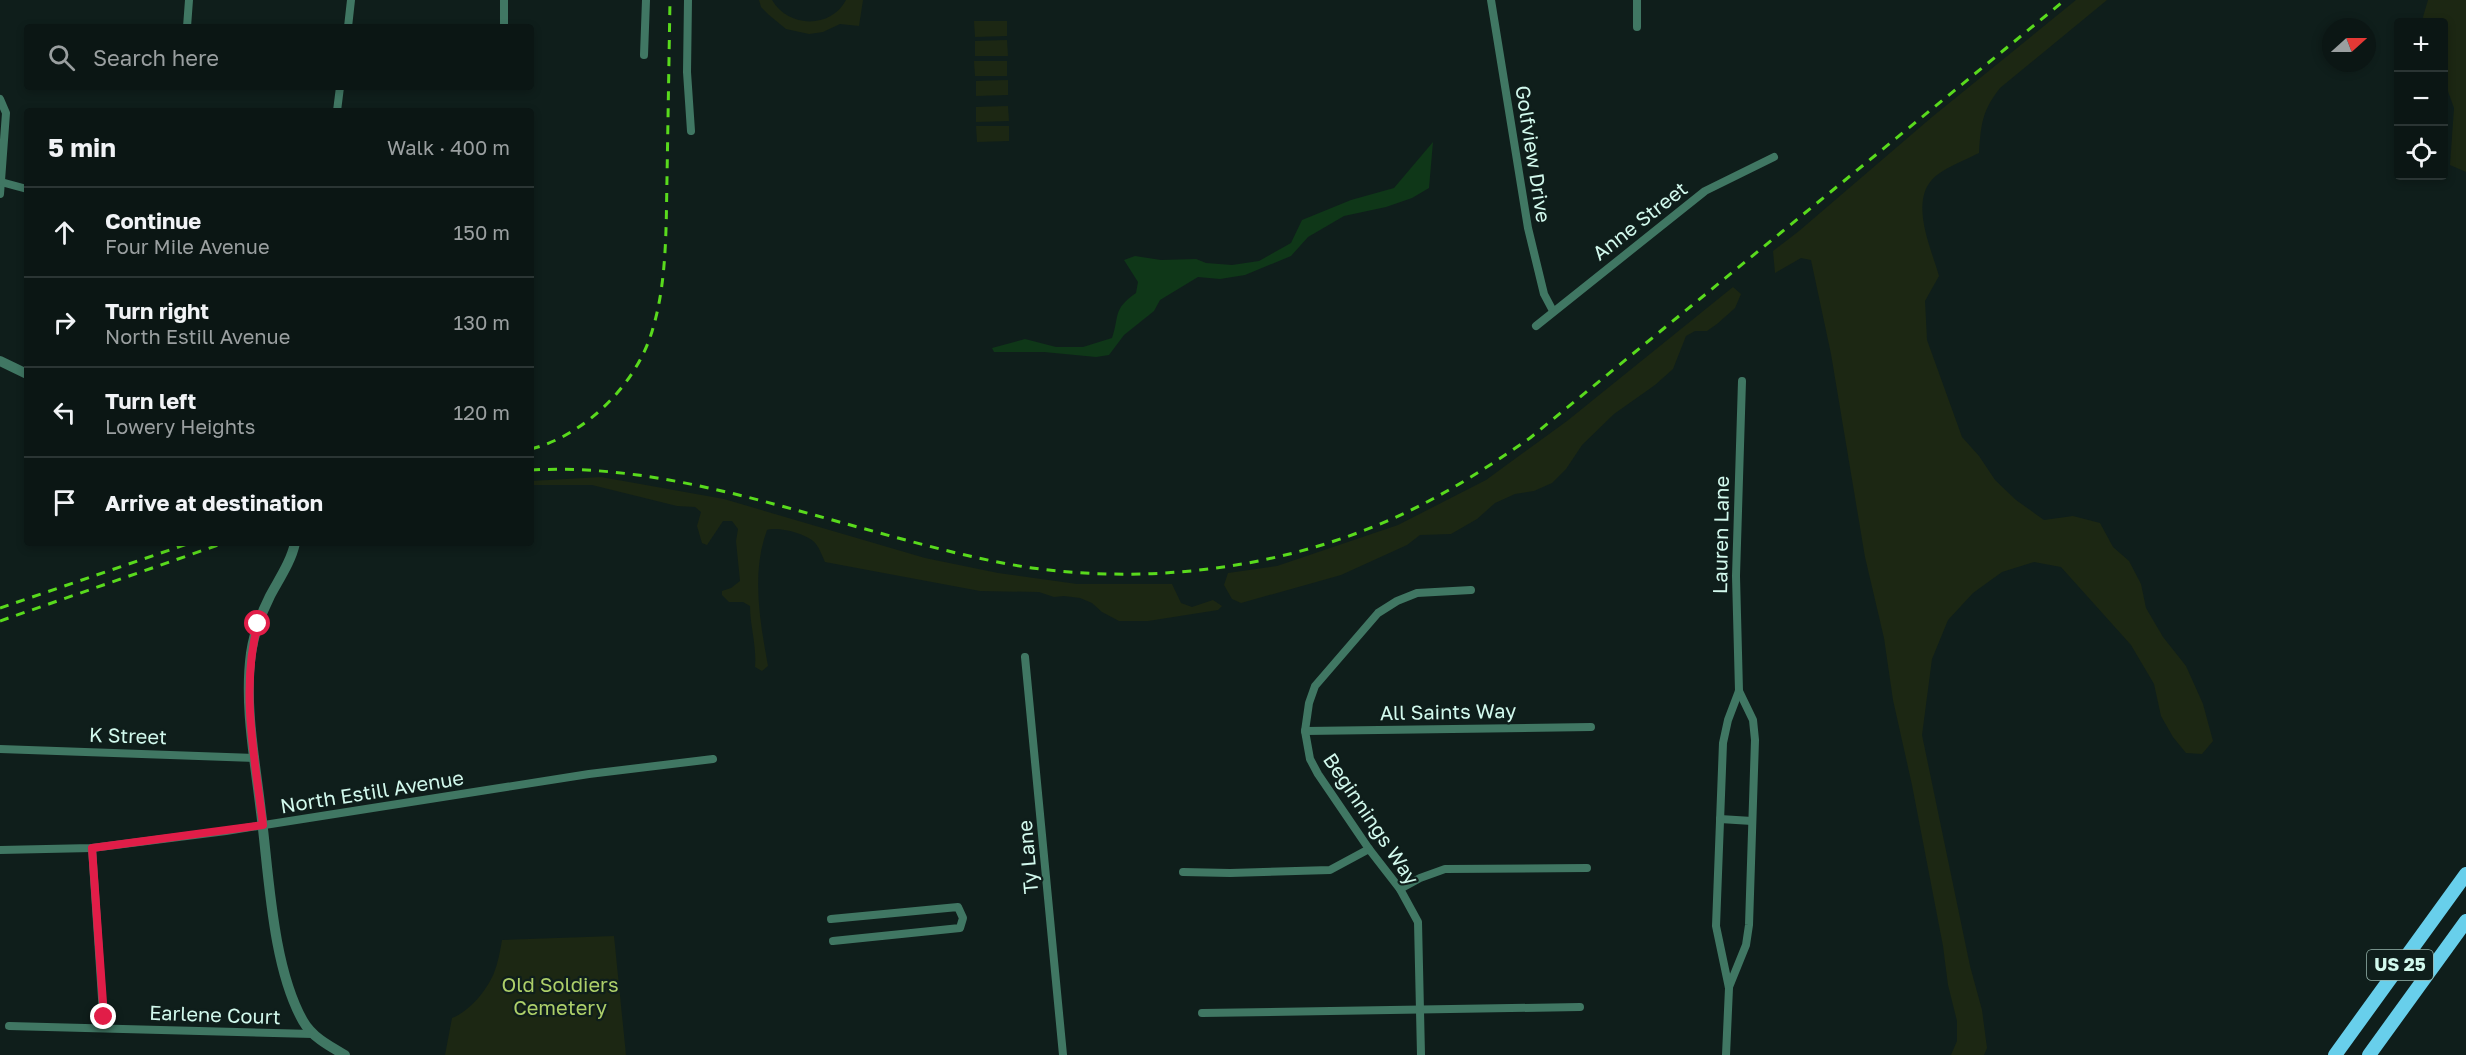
<!DOCTYPE html>
<meta charset="utf-8">
<style>
body{margin:0;font-family:"Golos Text",sans-serif;background:#192322;color:#f1f3f6}
.controls{position:absolute;right:18px;top:18px;display:grid;overflow:hidden;border-radius:6px;box-shadow:0 3px 9px #0003}
.controls button{width:54px;height:54px;display:grid;place-items:center;padding:0;border:0;border-bottom:2px solid #2b3534;background:#0b1614;color:#f1f3f6;font:30px sans-serif}
.compass{position:absolute;left:2322px;top:18px;width:54px;height:54px;border-radius:50%;background:#0b1614;box-shadow:0 3px 9px #0003;rotate:69deg}
.stop{position:absolute;width:18px;height:18px;margin:-14px;border:4px solid #e11d48;border-radius:50%;background:#fff}
.stop.end{background:#e11d48;border-color:#fff;box-shadow:0 2px 6px #0008}
.list{margin:0;padding:0;list-style:none}
h2{display:flex;justify-content:space-between;align-items:center;height:78px;margin:0;padding:0 24px;font-size:26px}
h2 small{font-size:20px;font-weight:400;color:#9a9fa0}
.list li{display:grid;grid-template-columns:39px 1fr auto;gap:18px;align-items:center;box-sizing:border-box;height:90px;padding:0 24px;border-top:2px solid #2b3534}
.list b{display:block;font-size:22px;white-space:nowrap}
.list p{margin:0;font-size:20px;white-space:nowrap;color:#9a9fa0}
.list em{font-size:20px;font-style:normal;color:#9a9fa0}
.icon{flex:none;width:33px;height:33px;fill:none;stroke:currentColor;stroke-width:2;stroke-linecap:round;stroke-linejoin:round}
.map{position:relative;flex:none;width:2466px;height:1055px;overflow:hidden}
.search{position:absolute;background:#0b1614;box-shadow:0 3px 9px #0003;left:24px;top:24px;width:510px;height:66px;display:flex;align-items:center;gap:15px;box-sizing:border-box;padding:0 21px;border-radius:6px;color:#9a9fa0;font-size:22px}
.panel{position:absolute;background:#0b1614;box-shadow:0 3px 9px #0003;left:24px;top:108px;width:510px;height:438px;border-radius:6px}
.map>svg:first-child{display:block}
.green{fill:#1c2713}
.water{fill:#0f3718}
.lines{fill:none;stroke-linecap:round;stroke-linejoin:round}
.minor{stroke:#407763;stroke-width:8}
.tertiary{stroke:#407763;stroke-width:10}
.primary{stroke:#68cfeb;stroke-width:14}
.rail{stroke:#59da1d;stroke-width:3;stroke-dasharray:9 8;stroke-linecap:butt}
.route{stroke:#e11d48;stroke-width:8}
.labels{text-anchor:middle;stroke-width:4.5;stroke-linejoin:round;paint-order:stroke}
.shield{fill:#0f1e1b;stroke:#98b7ae;stroke-width:1.5}
.shield-label{font-size:18px;font-weight:bold;fill:#d2f9ed}
.street-label{font-size:20px;fill:#d2f9ed;stroke:#0f1e1b}
.park-label{font-size:20px;fill:#adcf69;stroke:#0f1e1b}
</style>
<div class="map">
<svg width="2466" height="1055" viewBox="0 0 2466 1055">
<rect width="100%" height="100%" fill="#0f1e1b"/>
<g class="green">
<path d="M759,0H772C788,28 831,29 846,0H863L859,26L840,24L823,32L809,34L786,29L769,15L761,7Z"/>
<path d="M2076,0H2107L2000,88C1982,111 1981,124 1979,153C1965,160 1949,166 1937,175C1907,198 1931,247 1939,276L1925,301L1927,340L1962,437L1979,456L1995,480L2016,500L2044,520L2073,516L2100,523L2113,547L2129,561L2141,584L2146,608L2163,637L2186,666L2203,704L2213,741L2202,754L2186,753L2173,737L2161,716L2154,684L2131,645L2061,567L2034,562L2002,572L1973,593L1948,620L1932,659L1922,735L1970,966L1982,1010L1987,1048L1984,1055H1951L1957,1041V1021L1948,985L1943,946L1912,785L1893,700L1884,638L1865,557L1831,354L1811,260L1801,258L1775,273L1773,251L1799,231L1932,117Z"/>
<path d="M2428,0H2466V172L2450,165L2454,108L2444,80V22H2424L2423,17Z"/>
<path d="M974,21H1007V36L975,37Z"/>
<path d="M1007,40L1008,56H975V41Z"/>
<path d="M974,61H1007V76H975Z"/>
<path d="M1008,80V95L976,96V81Z"/>
<path d="M1008,106L1009,121L976,122V107Z"/>
<path d="M976,126H1009V141L977,142Z"/>
<path d="M1733,287L1741,294L1735,308L1717,324L1707,331H1695L1686,336L1673,369L1655,385L1614,414L1582,445L1566,469L1552,483L1534,491L1515,494L1495,503L1477,519L1451,534L1420,535L1407,545L1341,575L1241,603L1232,599L1224,585L1228,573L1277,566L1398,525L1486,480L1567,421Z"/>
<path d="M601,477L724,499L925,558L998,573L1077,584H1172L1181,603L1192,607L1213,600L1222,606L1218,610L1148,621H1119L1102,612L1092,603L1080,598L1064,596L1054,597L1039,592L980,591L825,562C822,556 820,549 816,544C809,534 778,526 767,530C751,573 760,622 768,666L762,671L755,667C757,646 750,626 750,606L743,602H729L722,595V591L731,588L740,581L736,541L738,529L732,521H723L707,545L702,543L697,526L701,512L695,507L677,506L592,485H531V481Z"/>
<path d="M614,936L626,1055H445L452,1018C469,1012 487,990 494,973C498,963 500,951 502,940Z"/>
</g>
<path class="water" d="M1433,142L1429,188L1412,198L1386,207L1344,216L1308,237L1291,256L1245,275L1220,279L1198,277L1160,300L1154,311L1124,335L1109,355L1096,357L1044,352H994L992,348L1025,339L1056,347H1083L1112,338C1120,315 1112,310 1136,293L1138,282L1124,260L1135,256L1161,260L1196,259L1206,263L1232,265L1259,261L1291,243L1302,220L1351,200L1394,188Z"/>
<g class="lines">
<g class="minor">
<path d="M688,0L687,72L691,131"/>
<path d="M1491,0L1528,228L1544,294L1553,311"/>
<path d="M187,27L189,0"/>
<path d="M348,27L351,0"/>
<path d="M504,27V0"/>
<path d="M1637,27V0"/>
<path d="M644,55L646,0"/>
<path d="M0,99L6,113L0,194"/>
<path d="M337,111L340,87"/>
<path d="M1,182L27,189"/>
<path d="M1536,326L1705,191L1774,157"/>
<path d="M1025,657L1063,1055"/>
<path d="M1305,731L1591,727"/>
<path d="M0,749L255,758"/>
<path d="M1720,819L1752,821"/>
<path d="M92,848L104,1028"/>
<path d="M0,850L92,848L226,831L589,774L713,759"/>
<path d="M1183,872L1230,873L1330,870L1369,849"/>
<path d="M1400,889L1420,878L1445,869L1587,868"/>
<path d="M831,919L958,907L963,918L960,928L833,941"/>
<path d="M1729,987L1746,945L1749,925L1755,740L1753,720L1739,691"/>
<path d="M1202,1013L1580,1007"/>
<path d="M9,1026L313,1034"/>
<path d="M1421,1055L1418,922L1400,889L1369,849L1318,774L1310,759L1305,731L1309,703L1315,686L1378,613L1397,601L1417,593L1471,590"/>
<path d="M1726,1055L1729,988L1716,926L1723,743L1728,720L1739,691L1736,576L1742,381"/>
</g>
<g class="tertiary">
<path d="M0,361L27,374"/>
<path d="M295,543C291,562 279,579 270,596C261,614 254,633 251,653C244,705 255,760 261,812C269,874 272,966 303,1021C312,1037 329,1046 345,1055"/>
</g>
<g class="primary">
<path d="M2335,1055L2466,874"/>
<path d="M2369,1055L2466,921"/>
</g>
<g class="rail">
<path d="M531,449C586,435 638,383 653,328C667,281 666,227 667,178C668,119 669,59 670,0"/>
<path d="M531,470C642,464 748,497 854,526C913,542 972,559 1032,568C1158,585 1290,567 1405,513C1449,492 1490,466 1530,438L2065,0"/>
<path d="M0,608L190,543"/>
<path d="M0,621L224,543"/>
</g>
</g>
<g class="lines">
<path class="route" d="M104,1017L92,848L263,825C255,759 240,689 258,624"/>
</g>
<g class="labels">
<rect class="shield" x="2367" y="950" width="66" height="30" rx="4.5"/>
<g class="shield-label">
<text x="2400" y="971">US 25</text>
</g>
<g class="street-label">
<text transform="translate(1533 154) rotate(81)" y="7">Golfview Drive</text>
<text transform="translate(1640 221) rotate(-38)" y="7">Anne Street</text>
<text transform="translate(1721 535) rotate(-89)" y="7">Lauren Lane</text>
<text transform="translate(1448 712) rotate(-1)" y="7">All Saints Way</text>
<text transform="translate(128 736) rotate(2)" y="7">K Street</text>
<text transform="translate(372 792) rotate(-9)" y="7">North Estill Avenue</text>
<text transform="translate(1371 819) rotate(56)" y="7">Beginnings Way</text>
<text transform="translate(1028 857) rotate(-95)" y="7">Ty Lane</text>
<text transform="translate(215 1015) rotate(2)" y="7">Earlene Court</text>
</g>
<g class="park-label">
<text x="560" y="992">Old Soldiers<tspan x="560" dy="23">Cemetery</tspan></text>
</g>
</g>
</svg>
<div class="controls">
<button>+</button>
<button>−</button>
<button><svg class="icon" aria-label="locate" viewBox="0 0 24 24"><circle cx="12" cy="12" r="6"/><path d="M12 2v4M12 18v4M2 12h4M18 12h4"/></svg></button>
</div>
<svg class="compass" viewBox="-18 -18 36 36"><path d="M0-13l5 13h-10z" fill="#e53935"/><path d="M0 13l5-13h-10z" fill="#9a9fa0"/></svg>
<div class="stop" style="left:258px;top:624px"></div>
<div class="stop end" style="left:104px;top:1017px"></div>
<div class="search"><svg class="icon" aria-label="search" viewBox="0 0 24 24"><circle cx="10" cy="10" r="6"/><path d="M15 15l6 6"/></svg>Search here</div>
<section class="panel">
<h2>5 min<small>Walk · 400 m</small></h2>
<ul class="list">
<li><svg class="icon" aria-label="ahead" viewBox="0 0 24 24"><path d="M12 20V5M6 11l6-6 6 6"/></svg><div><b>Continue</b><p>Four Mile Avenue</p></div><em>150 m</em></li>
<li><svg class="icon" aria-label="right" viewBox="0 0 24 24"><path d="M7 20v-9h11M14 6l5 5-5 5"/></svg><div><b>Turn right</b><p>North Estill Avenue</p></div><em>130 m</em></li>
<li><svg class="icon" aria-label="left" viewBox="0 0 24 24"><path d="M17 20v-9H6M10 6l-5 5 5 5"/></svg><div><b>Turn left</b><p>Lowery Heights</p></div><em>120 m</em></li>
<li><svg class="icon" aria-label="arrive" viewBox="0 0 24 24"><path d="M6 21V4h12l-3 4 3 4H6"/></svg><div><b>Arrive at destination</b></div></li>
</ul>
</section>
</div>
